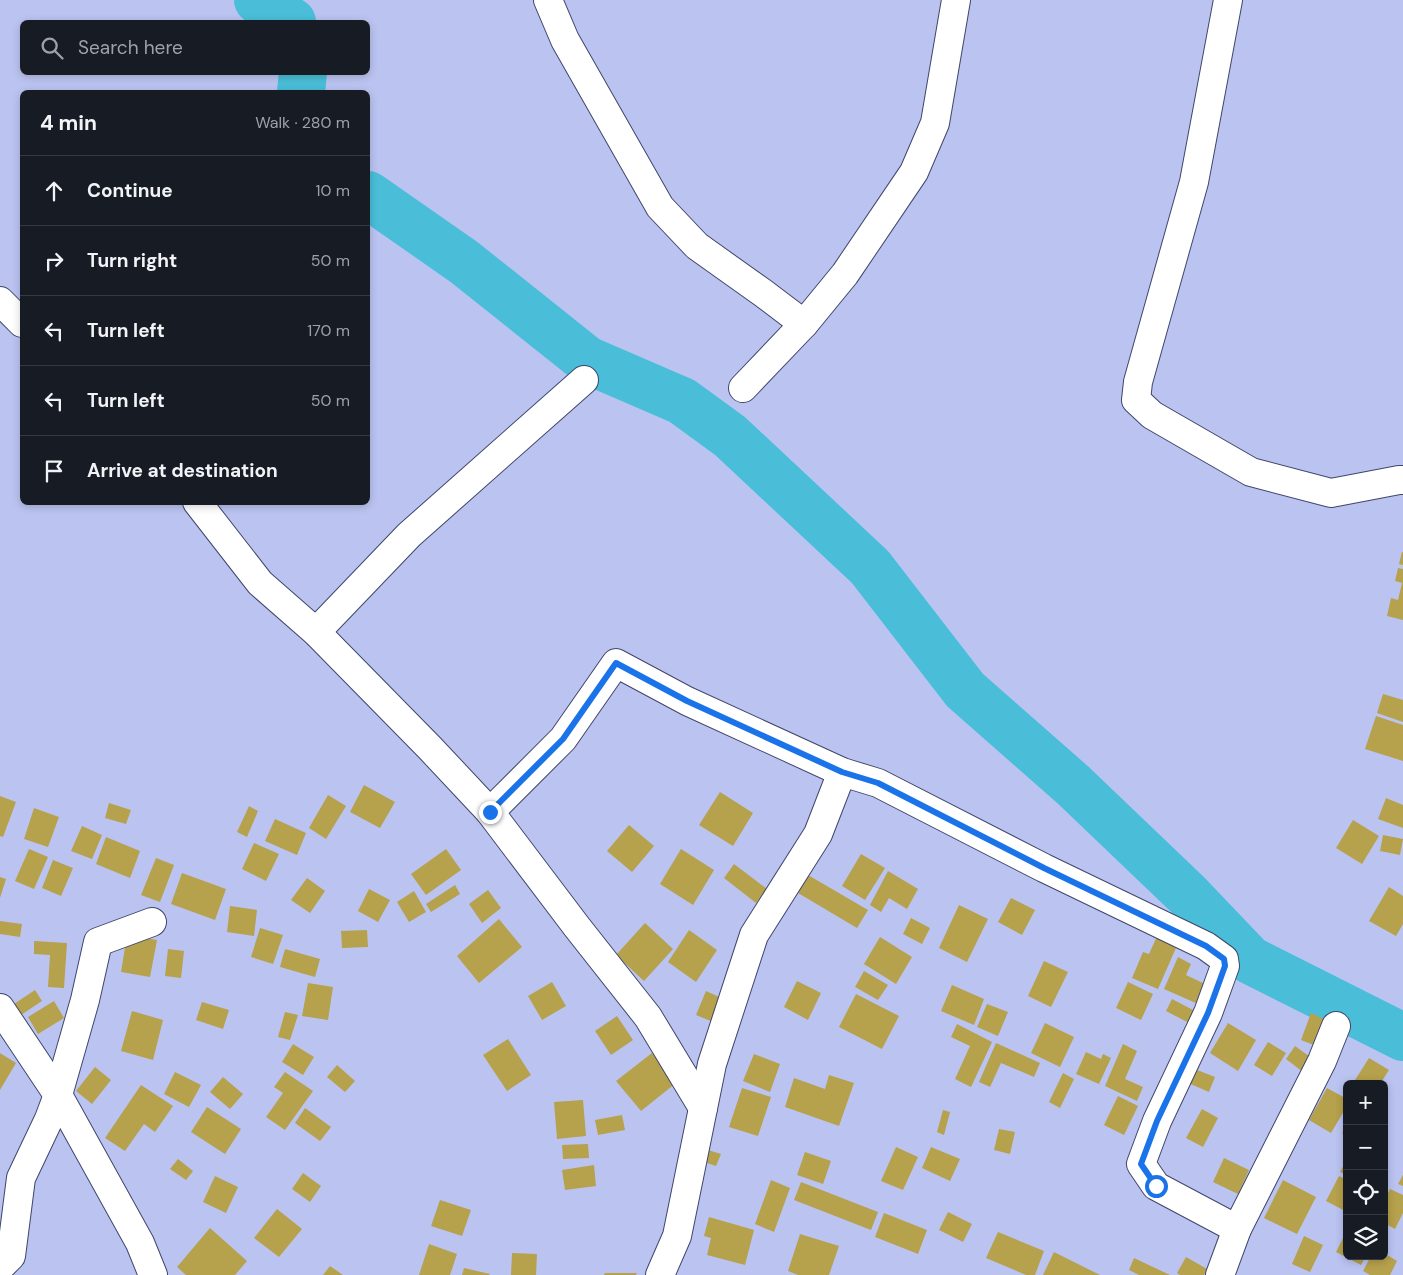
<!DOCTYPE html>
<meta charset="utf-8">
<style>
body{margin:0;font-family:"DM Sans",sans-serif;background:#242831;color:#f1f3f6}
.controls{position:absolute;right:15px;bottom:15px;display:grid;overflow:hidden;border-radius:8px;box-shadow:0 2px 8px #0003}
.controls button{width:45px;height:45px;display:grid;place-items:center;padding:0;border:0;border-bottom:1px solid #363941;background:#171b24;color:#f1f3f6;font:25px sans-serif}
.stop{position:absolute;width:15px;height:15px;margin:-11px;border:4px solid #1a73e8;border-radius:50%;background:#fff}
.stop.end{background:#1a73e8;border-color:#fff;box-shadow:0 1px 5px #0008}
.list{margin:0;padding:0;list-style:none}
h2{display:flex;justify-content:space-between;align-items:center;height:65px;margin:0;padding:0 20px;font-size:21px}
h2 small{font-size:16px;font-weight:400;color:#9ea1a6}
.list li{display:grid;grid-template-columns:32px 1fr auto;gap:15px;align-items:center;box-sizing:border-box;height:70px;padding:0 20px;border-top:1px solid #363941}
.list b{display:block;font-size:19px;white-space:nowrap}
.list em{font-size:16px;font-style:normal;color:#9ea1a6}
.icon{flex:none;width:28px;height:28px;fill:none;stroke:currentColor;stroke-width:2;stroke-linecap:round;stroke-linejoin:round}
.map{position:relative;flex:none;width:1403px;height:1275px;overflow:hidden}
.search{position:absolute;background:#171b24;box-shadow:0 2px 8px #0003;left:20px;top:20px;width:350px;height:55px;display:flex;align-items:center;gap:12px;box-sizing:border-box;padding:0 18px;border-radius:8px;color:#9ea1a6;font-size:19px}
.panel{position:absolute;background:#171b24;box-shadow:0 2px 8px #0003;left:20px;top:90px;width:350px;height:415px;border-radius:8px}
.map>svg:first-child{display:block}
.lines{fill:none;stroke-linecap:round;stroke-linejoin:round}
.river{stroke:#4abed8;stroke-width:48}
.building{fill:#b6a14c}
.minor-casing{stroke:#3f466b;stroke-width:30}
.minor{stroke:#fff;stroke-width:28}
.route{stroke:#1a73e8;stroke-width:6}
</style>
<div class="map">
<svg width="1403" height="1275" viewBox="0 0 1403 1275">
<rect width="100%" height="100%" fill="#bbc4f1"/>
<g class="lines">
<g class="river">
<path d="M258,0L292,22"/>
<path d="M301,92L303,72"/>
<path d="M368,195L464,262L587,360L682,401L730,436L870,567L965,690L1073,785L1187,894L1250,960L1403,1037"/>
</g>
</g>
<g class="building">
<path d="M1402,552H1403V565L1399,564Z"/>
<path d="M1398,568L1403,569V620L1387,616L1391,598L1398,600L1402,583L1395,581Z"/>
<path d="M1383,694L1403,700V722L1377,713Z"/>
<path d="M1376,716L1403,725V761L1365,749Z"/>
<path d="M364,785L395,802L380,828L350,812Z"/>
<path d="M720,792L753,813L733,846L699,825Z"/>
<path d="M328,795L346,806L326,839L309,828Z"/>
<path d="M0,796L16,802L3,837L0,836Z"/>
<path d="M1386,798L1403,805V828L1378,819Z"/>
<path d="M109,803L131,810L126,824L105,818Z"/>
<path d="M249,806L258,811L247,837L237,832Z"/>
<path d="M34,808L59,817L48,847L24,839Z"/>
<path d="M275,819L306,833L297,855L265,841Z"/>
<path d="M1353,820L1379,836L1362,864L1336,848Z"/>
<path d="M629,825L654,846L632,872L607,851Z"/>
<path d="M82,826L102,835L92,859L71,851Z"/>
<path d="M1383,835L1403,839L1400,855L1380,851Z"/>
<path d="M106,837L140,851L130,878L96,864Z"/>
<path d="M254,843L279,854L266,881L242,869Z"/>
<path d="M29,849L48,857L34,889L15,881Z"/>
<path d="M446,849L461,870L426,895L411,874Z"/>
<path d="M681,849L714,870L693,905L660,884Z"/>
<path d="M861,854L885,868L865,900L842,886Z"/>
<path d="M156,858L174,865L160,902L141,895Z"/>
<path d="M53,860L73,868L61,896L42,888Z"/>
<path d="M734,864L767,889L756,903L724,878Z"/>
<path d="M888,871L918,889L907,909L889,898L881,912L870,905Z"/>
<path d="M182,873L226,889L215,920L171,904Z"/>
<path d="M808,875L868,910L857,928L798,893Z"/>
<path d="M0,877L6,879L0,898Z"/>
<path d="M307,878L325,891L310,913L291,900Z"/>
<path d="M455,885L460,894L431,912L426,904Z"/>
<path d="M1389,887L1403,896V924L1396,936L1369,921Z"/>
<path d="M369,889L390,900L378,922L358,911Z"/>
<path d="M488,890L501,908L482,923L469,904Z"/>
<path d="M414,891L426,912L409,922L397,902Z"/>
<path d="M1011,898L1035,910L1022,935L998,922Z"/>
<path d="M959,905L988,919L967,962L939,948Z"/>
<path d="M230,906L257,910L254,936L227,932Z"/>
<path d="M911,918L930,928L922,944L903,934Z"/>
<path d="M499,919L522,947L479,983L457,956Z"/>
<path d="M0,921L22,924L20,937L0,934Z"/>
<path d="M645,923L673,949L644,981L616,955Z"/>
<path d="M260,928L283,935L273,964L251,957Z"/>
<path d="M367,930L368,947L342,948L341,931Z"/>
<path d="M689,930L717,950L696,982L668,962Z"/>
<path d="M1159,932L1179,941L1158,989L1132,978L1143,952L1149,954Z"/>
<path d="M127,935L157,940L150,977L121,972Z"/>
<path d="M880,937L912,957L896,984L864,964Z"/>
<path d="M34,941L67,943L64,988L48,987L50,955L34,954Z"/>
<path d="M168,949L184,951L181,978L165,976Z"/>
<path d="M285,949L320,959L315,977L280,967Z"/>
<path d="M1178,957L1191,964L1186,975L1207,985L1198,1004L1164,989Z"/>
<path d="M1044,961L1068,972L1051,1007L1028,996Z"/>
<path d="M864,971L888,985L878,1000L855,987Z"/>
<path d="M797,981L821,993L808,1020L784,1007Z"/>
<path d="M552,982L566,1006L542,1020L528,996Z"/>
<path d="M1128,982L1153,994L1141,1020L1116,1008Z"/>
<path d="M308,983L333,987L328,1020L302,1016Z"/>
<path d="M952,985L984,999L974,1025L941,1011Z"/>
<path d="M35,990L42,1001L21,1015L14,1004Z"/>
<path d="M706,991L728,1001L718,1024L696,1015Z"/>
<path d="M856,994L899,1016L882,1049L839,1027Z"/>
<path d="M1172,999L1195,1011L1189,1023L1166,1011Z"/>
<path d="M54,1001L64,1018L38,1034L28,1017Z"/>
<path d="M202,1002L229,1010L223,1029L196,1020Z"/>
<path d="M987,1004L1008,1012L998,1036L977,1027Z"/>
<path d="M132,1011L163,1020L153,1060L121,1051Z"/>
<path d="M285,1012L298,1015L290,1040L278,1037Z"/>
<path d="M1311,1013L1330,1022L1319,1047L1301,1040Z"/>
<path d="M617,1016L633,1040L611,1055L595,1031Z"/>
<path d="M1045,1023L1074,1037L1060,1067L1031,1053Z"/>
<path d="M1228,1023L1256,1040L1238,1071L1210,1053Z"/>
<path d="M957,1024L992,1042L971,1087L955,1079L970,1046L951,1037Z"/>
<path d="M508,1039L531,1075L507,1091L483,1055Z"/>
<path d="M1268,1042L1286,1053L1272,1076L1254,1065Z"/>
<path d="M996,1043L1040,1063L1034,1077L1001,1063L990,1087L979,1082Z"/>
<path d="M293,1044L314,1057L303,1075L282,1062Z"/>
<path d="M1123,1044L1137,1051L1125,1079L1143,1087L1137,1101L1105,1086Z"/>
<path d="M1295,1046L1313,1059L1303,1072L1286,1059Z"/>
<path d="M1086,1052L1101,1059L1103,1054L1111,1058L1099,1084L1076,1074Z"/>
<path d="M0,1053L16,1063L0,1090Z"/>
<path d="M652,1053L676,1083L641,1111L616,1081Z"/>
<path d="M754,1054L780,1064L770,1092L743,1081Z"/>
<path d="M1369,1058L1389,1070L1380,1084H1362L1355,1080Z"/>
<path d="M337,1065L355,1081L345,1092L327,1077Z"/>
<path d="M95,1067L111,1080L92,1104L76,1091Z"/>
<path d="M1192,1068L1215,1077L1209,1092L1186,1082Z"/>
<path d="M175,1072L201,1085L189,1107L164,1094Z"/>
<path d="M285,1072L313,1091L285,1130L266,1117L283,1093L274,1087Z"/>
<path d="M1063,1073L1074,1079L1060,1108L1049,1102Z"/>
<path d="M829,1075L854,1083L839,1126L785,1107L794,1078L825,1089Z"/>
<path d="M223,1077L243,1094L230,1109L210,1092Z"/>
<path d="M141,1085L173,1106L155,1132L144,1124L125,1151L105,1138Z"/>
<path d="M742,1088L771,1097L758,1136L729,1127Z"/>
<path d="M1327,1088L1347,1099V1106L1331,1133L1309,1120Z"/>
<path d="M1118,1096L1138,1106L1124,1135L1104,1125Z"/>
<path d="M583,1100L586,1136L557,1139L554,1102Z"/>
<path d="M207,1107L241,1129L225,1154L191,1132Z"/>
<path d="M305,1108L331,1127L320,1141L295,1123Z"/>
<path d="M1202,1109L1218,1118L1203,1147L1186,1138Z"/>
<path d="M943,1110L950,1112L944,1135L937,1132Z"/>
<path d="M622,1115L625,1130L598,1135L595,1120Z"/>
<path d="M1347,1124V1136L1342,1133Z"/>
<path d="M999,1129L1015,1132L1010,1154L994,1150Z"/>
<path d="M588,1144L589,1158L563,1159L562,1145Z"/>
<path d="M896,1147L918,1157L903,1190L881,1181Z"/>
<path d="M931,1147L960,1159L950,1181L922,1168Z"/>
<path d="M708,1150L721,1154L716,1166L704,1162Z"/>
<path d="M805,1152L831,1161L823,1184L797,1175Z"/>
<path d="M1224,1158L1249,1170L1238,1194L1213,1182Z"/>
<path d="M178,1159L193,1171L186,1180L170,1169Z"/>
<path d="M1347,1159V1175L1340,1172Z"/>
<path d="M594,1165L596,1186L565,1190L562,1170Z"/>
<path d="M303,1173L321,1186L310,1202L292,1189Z"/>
<path d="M1403,1175V1186L1398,1184Z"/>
<path d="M215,1176L238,1187L226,1213L203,1202Z"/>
<path d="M1339,1176L1347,1180V1189L1344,1195L1347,1196V1212L1326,1201Z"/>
<path d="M771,1180L790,1188L774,1232L755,1224Z"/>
<path d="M1283,1180L1316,1197L1297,1234L1264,1218Z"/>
<path d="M801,1182L878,1212L871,1230L794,1200Z"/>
<path d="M1390,1189L1403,1195V1213L1395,1229L1384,1223V1201Z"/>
<path d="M440,1200L471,1210L462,1236L431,1226Z"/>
<path d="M277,1209L302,1229L279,1257L254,1238Z"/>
<path d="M948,1212L972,1224L963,1242L939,1230Z"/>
<path d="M884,1213L927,1230L918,1254L875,1237Z"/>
<path d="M709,1217L754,1230L745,1265L707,1255L711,1238L704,1236Z"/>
<path d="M210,1228L247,1261L235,1275H186L177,1267Z"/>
<path d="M1347,1230V1256H1366L1361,1265L1336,1252Z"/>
<path d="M998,1232L1044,1251L1035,1275H1026L986,1258Z"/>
<path d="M800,1234L839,1246L829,1275H798L788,1271Z"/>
<path d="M1304,1236L1323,1245L1310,1272L1292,1264Z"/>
<path d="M429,1244L457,1254L450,1275H419Z"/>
<path d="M1054,1252L1100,1275H1043Z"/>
<path d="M512,1253L537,1254L536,1275H511Z"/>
<path d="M1384,1253L1397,1261L1390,1275H1370L1363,1271L1371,1256H1384Z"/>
<path d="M1186,1257L1207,1269L1204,1275H1180L1177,1273Z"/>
<path d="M1134,1258L1170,1275H1139L1129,1270Z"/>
<path d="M330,1266L343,1275H323Z"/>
<path d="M464,1268L490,1274L489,1275H462Z"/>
<path d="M605,1273H637L636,1275H604Z"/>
</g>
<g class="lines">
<g class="minor-casing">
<g id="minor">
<path d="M548,0L565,40L660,207L697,246L763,293L804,324"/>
<path d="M1228,0L1194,182L1138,382L1136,400L1152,415L1251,472L1331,493L1399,480H1403"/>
<path d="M0,301L22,323"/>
<path d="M743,388L804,324L845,274L914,172L935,123L956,0"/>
<path d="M197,502L260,583L316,632L430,748L490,812L577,927L648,1017L703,1108"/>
<path d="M316,632L409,535L584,380"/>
<path d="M490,812L563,739L616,663L687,701L842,772L878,783L1044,868L1206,946L1224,959L1225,966L1208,1013L1157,1121L1141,1164L1156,1186L1237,1229"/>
<path d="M0,1008L58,1095L140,1243L153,1275"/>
<path d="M0,1267L11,1256L21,1178L49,1119L58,1095L85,1000L98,942L152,922"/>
<path d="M660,1275L677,1236L712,1064L754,935L818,834L842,772"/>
<path d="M1220,1275L1237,1229L1322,1061L1336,1026"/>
</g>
</g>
<use href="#minor" class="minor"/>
</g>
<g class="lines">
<path class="route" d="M490,812L563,739L616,663L687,701L842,772L878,783L1044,868L1206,946L1224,959L1225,966L1208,1013L1157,1121L1141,1164L1156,1186"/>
</g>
</svg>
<div class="controls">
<button>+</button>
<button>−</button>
<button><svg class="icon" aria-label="locate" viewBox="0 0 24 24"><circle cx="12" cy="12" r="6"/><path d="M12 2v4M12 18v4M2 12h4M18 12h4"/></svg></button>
<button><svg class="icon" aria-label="layers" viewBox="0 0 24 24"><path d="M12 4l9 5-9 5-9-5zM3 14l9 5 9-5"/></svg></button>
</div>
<div class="stop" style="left:1156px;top:1186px"></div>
<div class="stop end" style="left:490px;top:812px"></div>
<div class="search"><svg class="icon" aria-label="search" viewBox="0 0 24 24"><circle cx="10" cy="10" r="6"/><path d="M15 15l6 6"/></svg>Search here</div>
<section class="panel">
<h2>4 min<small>Walk · 280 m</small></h2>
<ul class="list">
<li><svg class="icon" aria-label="ahead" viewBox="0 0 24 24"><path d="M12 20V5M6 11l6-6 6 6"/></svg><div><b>Continue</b></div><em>10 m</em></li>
<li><svg class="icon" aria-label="right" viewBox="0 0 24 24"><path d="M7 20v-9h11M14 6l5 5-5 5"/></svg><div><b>Turn right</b></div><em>50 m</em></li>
<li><svg class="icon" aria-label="left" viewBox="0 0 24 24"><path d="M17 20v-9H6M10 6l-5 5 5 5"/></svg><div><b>Turn left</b></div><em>170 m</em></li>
<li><svg class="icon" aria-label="left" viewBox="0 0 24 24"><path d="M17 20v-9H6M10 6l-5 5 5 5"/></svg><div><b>Turn left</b></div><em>50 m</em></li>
<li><svg class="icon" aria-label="arrive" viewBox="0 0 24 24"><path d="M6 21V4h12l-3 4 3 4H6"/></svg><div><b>Arrive at destination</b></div></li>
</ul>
</section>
</div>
